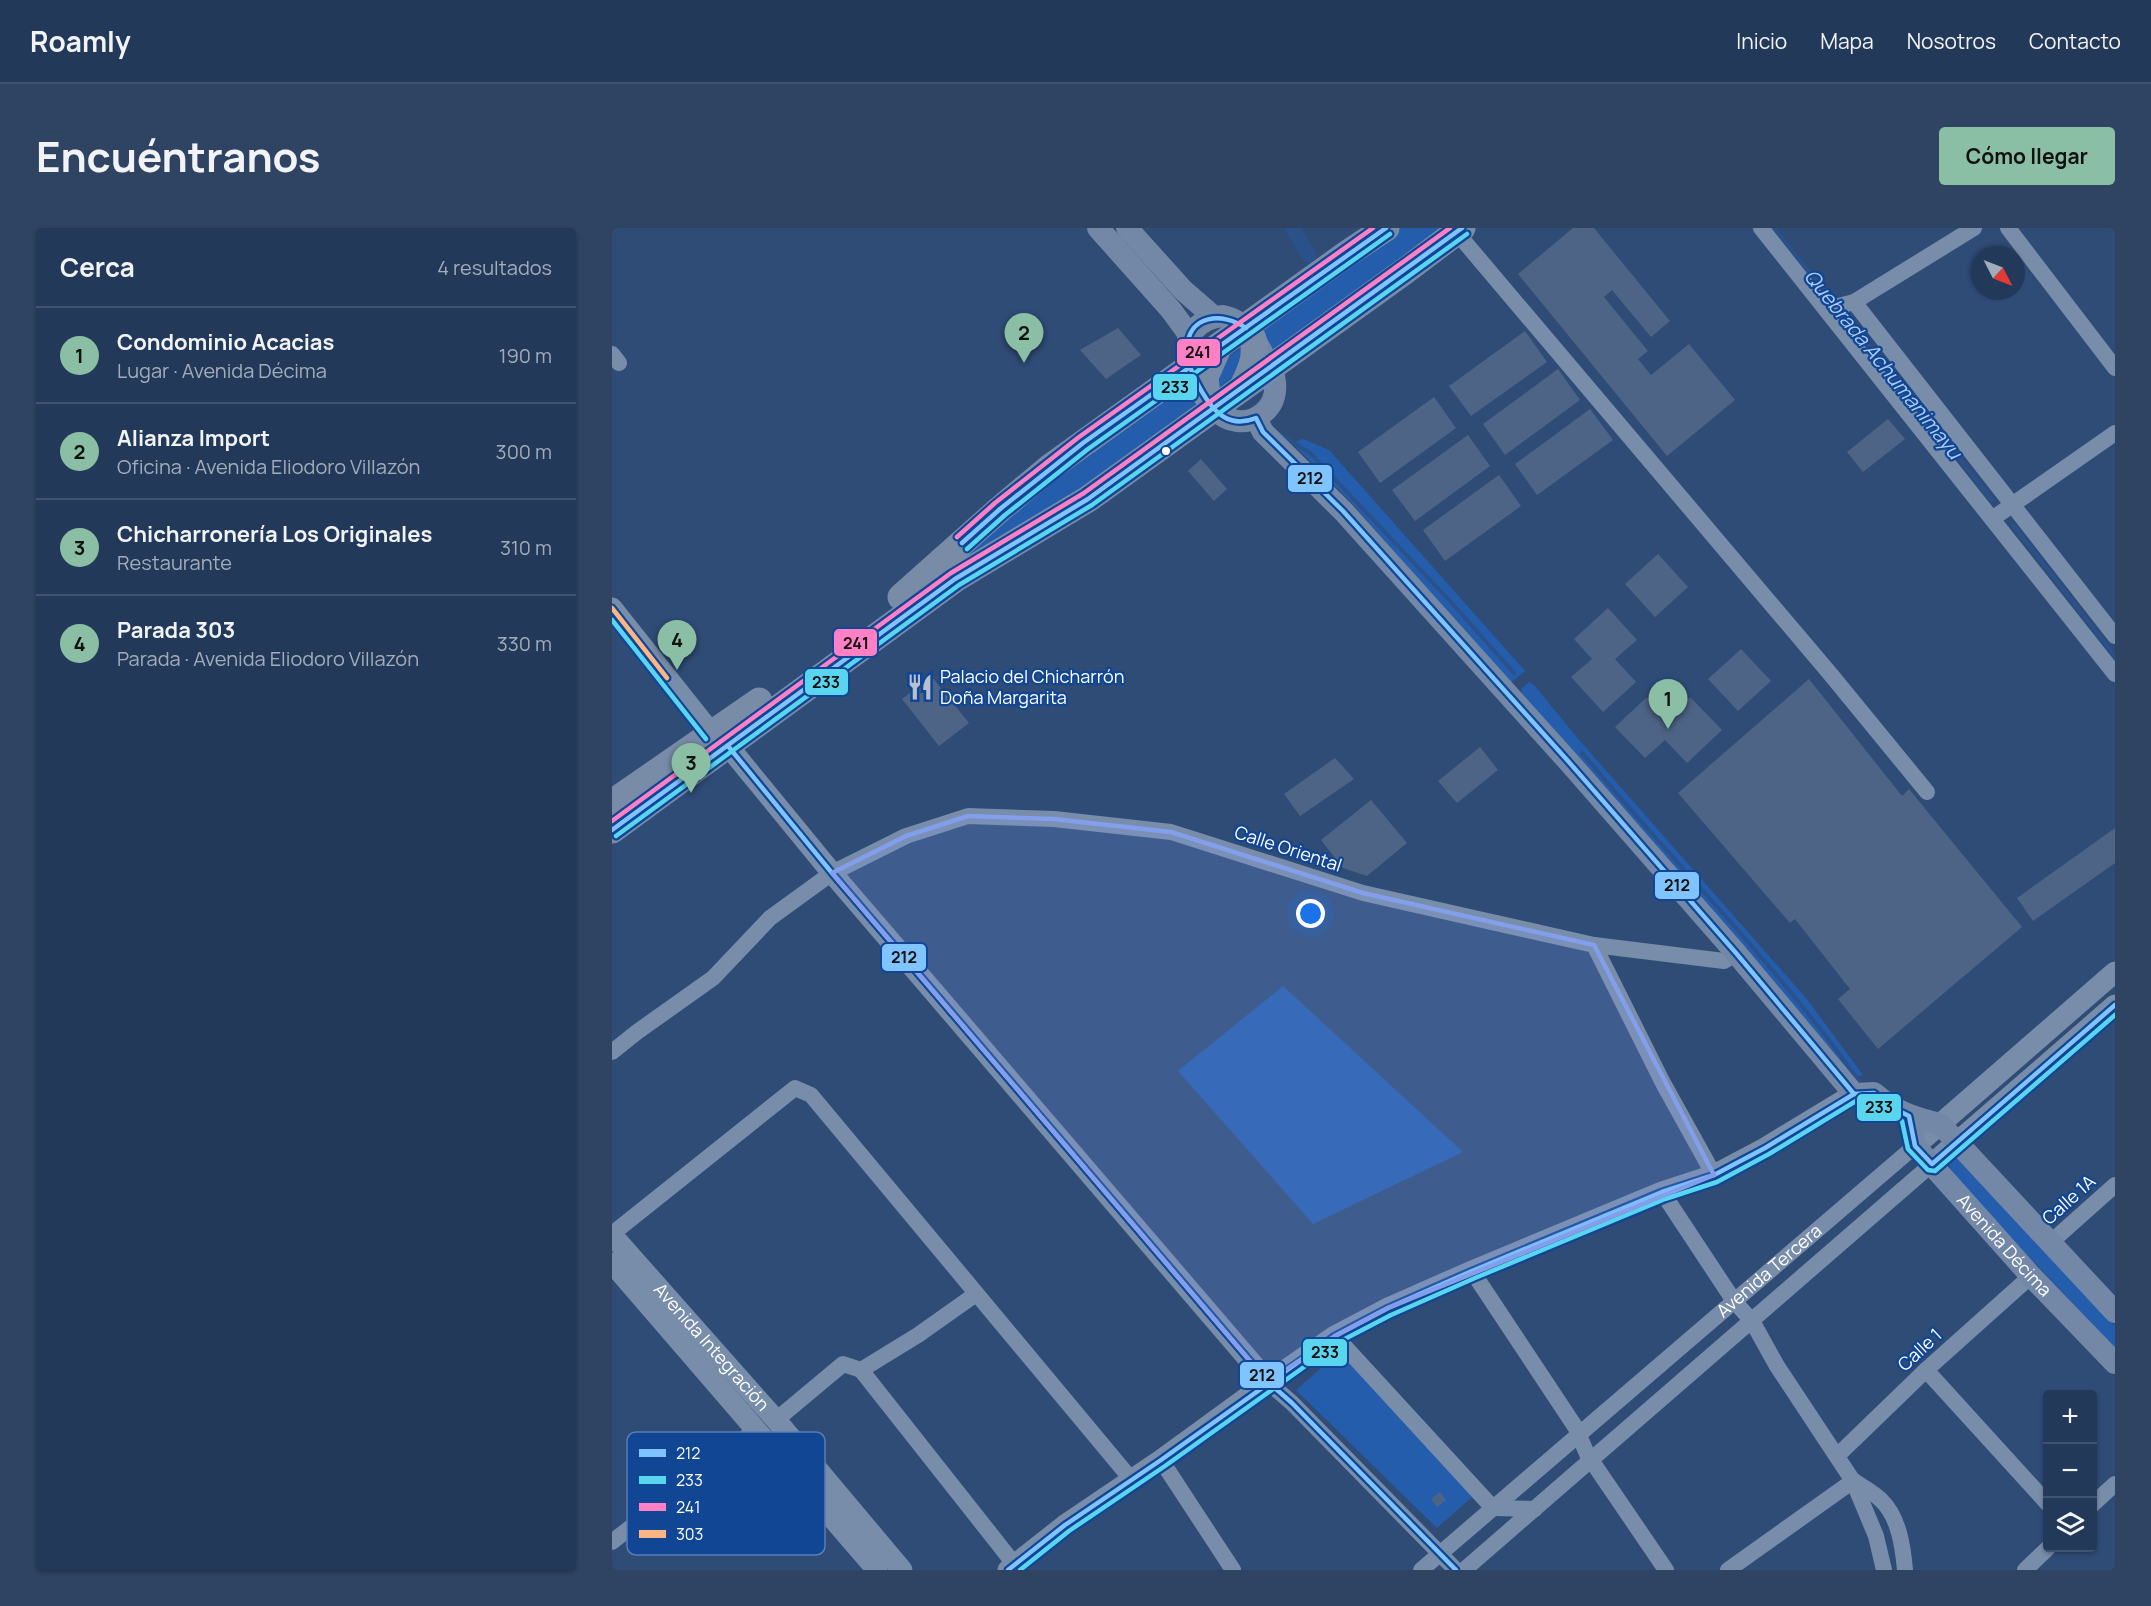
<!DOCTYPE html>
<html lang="es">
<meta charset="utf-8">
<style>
body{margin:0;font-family:Manrope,sans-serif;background:#2f4462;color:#f1f3f6}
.controls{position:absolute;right:18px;bottom:18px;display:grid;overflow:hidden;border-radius:6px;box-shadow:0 2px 4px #0004}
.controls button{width:54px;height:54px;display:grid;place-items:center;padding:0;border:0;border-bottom:2px solid #40536f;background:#233959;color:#f1f3f6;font:30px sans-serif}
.compass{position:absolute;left:1359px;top:18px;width:54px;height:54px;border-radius:50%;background:#233959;box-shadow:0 2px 4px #0004;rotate:132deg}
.you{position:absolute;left:699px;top:686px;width:21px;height:21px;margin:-15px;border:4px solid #fff;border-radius:50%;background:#1a73e8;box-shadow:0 0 0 9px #1a73e833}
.badge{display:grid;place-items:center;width:39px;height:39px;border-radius:50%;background:#8abfa5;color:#111;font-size:20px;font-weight:700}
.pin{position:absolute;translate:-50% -50px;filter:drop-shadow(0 2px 3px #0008)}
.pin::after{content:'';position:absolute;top:32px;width:21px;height:18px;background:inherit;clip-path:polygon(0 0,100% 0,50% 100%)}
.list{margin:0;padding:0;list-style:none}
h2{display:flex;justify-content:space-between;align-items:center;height:78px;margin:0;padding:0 24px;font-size:26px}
h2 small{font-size:20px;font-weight:400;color:#a3acba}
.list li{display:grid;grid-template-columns:39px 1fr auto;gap:18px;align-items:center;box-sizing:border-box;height:96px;padding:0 24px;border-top:2px solid #40536f}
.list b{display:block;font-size:22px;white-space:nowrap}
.list p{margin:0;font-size:20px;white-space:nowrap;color:#a3acba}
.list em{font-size:20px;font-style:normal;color:#a3acba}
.icon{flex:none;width:33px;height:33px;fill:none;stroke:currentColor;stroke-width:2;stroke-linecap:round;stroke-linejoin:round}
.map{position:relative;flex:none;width:1503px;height:1342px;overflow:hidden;border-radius:6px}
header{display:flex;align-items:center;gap:36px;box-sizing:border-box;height:84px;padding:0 30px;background:#233959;border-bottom:2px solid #40536f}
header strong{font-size:28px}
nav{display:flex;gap:33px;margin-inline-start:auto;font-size:21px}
.intro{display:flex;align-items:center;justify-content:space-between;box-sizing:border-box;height:144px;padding:0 36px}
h1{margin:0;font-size:42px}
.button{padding:15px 27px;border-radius:6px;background:#8abfa5;color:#111;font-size:21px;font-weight:700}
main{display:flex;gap:36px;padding:0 36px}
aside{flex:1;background:#233959;border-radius:6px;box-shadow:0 2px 4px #0004}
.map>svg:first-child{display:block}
.green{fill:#255dad}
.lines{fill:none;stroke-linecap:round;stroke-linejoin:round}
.stream{stroke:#2a518a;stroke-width:4}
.canal{stroke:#2a518a;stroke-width:15}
.building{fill:#4d6486}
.minor{stroke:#788da9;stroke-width:16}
.tertiary{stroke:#788da9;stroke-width:21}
.secondary{stroke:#7388a6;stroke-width:22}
.trunk{stroke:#788ca8;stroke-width:27}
.bus-1-casing{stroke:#114695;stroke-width:9}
.bus-2-casing{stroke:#114695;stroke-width:9}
.bus-3-casing{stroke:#114695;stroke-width:9}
.bus-4-casing{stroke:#114695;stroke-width:9}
.bus-1{stroke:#80c4ff;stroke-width:4.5}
.bus-2{stroke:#5ad5f0;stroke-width:4.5}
.bus-3{stroke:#ff80c5;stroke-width:4.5}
.bus-4{stroke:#fbb684;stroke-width:4.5}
.marked{fill:#839eea;fill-opacity:0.2;stroke:#839eea;stroke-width:4.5;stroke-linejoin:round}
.bus-dot{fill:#fff;stroke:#114695;stroke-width:2}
.labels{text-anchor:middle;stroke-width:4.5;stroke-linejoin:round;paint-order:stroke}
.poi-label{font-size:18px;fill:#fff;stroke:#114695;text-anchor:start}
.street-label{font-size:18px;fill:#fff;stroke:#114695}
.water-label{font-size:20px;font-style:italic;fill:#accdfa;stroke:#114695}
.key{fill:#114695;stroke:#587eb5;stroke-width:1.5}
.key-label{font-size:16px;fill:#fff}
.line-badge{stroke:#114695;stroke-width:2}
.pale-badge-label{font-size:16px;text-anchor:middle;font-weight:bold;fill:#111}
</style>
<header>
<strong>Roamly</strong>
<nav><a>Inicio</a><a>Mapa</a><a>Nosotros</a><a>Contacto</a></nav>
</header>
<div class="intro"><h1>Encuéntranos</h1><a class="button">Cómo llegar</a></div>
<main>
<aside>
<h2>Cerca<small>4 resultados</small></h2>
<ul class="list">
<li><span class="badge">1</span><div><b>Condominio Acacias</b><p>Lugar · Avenida Décima</p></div><em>190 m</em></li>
<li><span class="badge">2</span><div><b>Alianza Import</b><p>Oficina · Avenida Eliodoro Villazón</p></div><em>300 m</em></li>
<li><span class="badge">3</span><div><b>Chicharronería Los Originales</b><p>Restaurante</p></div><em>310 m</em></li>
<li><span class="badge">4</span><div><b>Parada 303</b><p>Parada · Avenida Eliodoro Villazón</p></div><em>330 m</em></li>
</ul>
</aside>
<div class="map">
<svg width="1503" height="1342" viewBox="0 0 1503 1342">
<rect width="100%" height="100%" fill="#2f4c77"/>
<g class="green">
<path d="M789,0H835L661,128L648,104L740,31Z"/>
<path d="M636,115L626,146L600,165L609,134Z"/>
<path d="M574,151L587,176L508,240L327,349L364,313Z"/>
<path d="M691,211L717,222L913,443L898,455L736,271L680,215Z"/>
<path d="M917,454L922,457L968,513L1194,770L1251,847L1242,849L909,465L910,460Z"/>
<path d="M671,758L851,924L701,996L566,843Z"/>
<path d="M1346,930L1503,1098V1120L1342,949L1336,933Z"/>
<path d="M739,1122L868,1262L825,1300L684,1162L722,1129Z"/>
</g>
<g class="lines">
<g class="stream">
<path d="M1162,0L1222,74"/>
<path d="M1229,82L1380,272"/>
<path d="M666,205L698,225L838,373L902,445"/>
<path d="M1401,297L1503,428"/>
<path d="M970,525C1062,635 1164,736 1247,853"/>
</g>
<path class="canal" d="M680,0L697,27"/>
</g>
<g class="building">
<path d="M961,0H982L1058,93L1039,109L1000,62L992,69L1036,123L1026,131L1039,147L1077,116L1123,172L1055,228L906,46Z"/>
<path d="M506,100L529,127L494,151L468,122Z"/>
<path d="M913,103L935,134L859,188L837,158Z"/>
<path d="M946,141L968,172L893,227L871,196Z"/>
<path d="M822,169L844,200L768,255L746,224Z"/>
<path d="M978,181L1001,212L925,267L903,236Z"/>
<path d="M1276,191L1293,211L1251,244L1235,224Z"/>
<path d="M856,207L878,238L803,293L780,262Z"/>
<path d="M589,231L615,261L602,273L576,243Z"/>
<path d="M887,247L909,278L833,333L811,302Z"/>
<path d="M1046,326L1076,359L1043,389L1013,356Z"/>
<path d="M996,380L1025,412L1003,431L1024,454L991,484L959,449L980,431L962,411Z"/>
<path d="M1129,421L1159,453L1126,483L1096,451Z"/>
<path d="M319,448L357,495L327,518L290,471Z"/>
<path d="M1197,451L1290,568L1297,561L1410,699L1266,821L1226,771L1238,761L1183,691L1178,695L1066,565Z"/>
<path d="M1035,469L1055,491L1078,469L1110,502L1075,535L1053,512L1033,530L1003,499Z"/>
<path d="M868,519L886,542L845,575L826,553Z"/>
<path d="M723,530L742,551L688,588L672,566Z"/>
<path d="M759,572L795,615L755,648L731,640L709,612Z"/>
<path d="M1503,600V635L1421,693L1405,670Z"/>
<path d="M828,1264L834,1272L825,1279L819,1271Z"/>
</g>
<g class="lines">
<g class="minor">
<path d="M1149,0L1503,446"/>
<path d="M1396,0L1503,140"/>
<path d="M845,5L1220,448L1315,564"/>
<path d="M1242,74L1503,408"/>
<path d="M1215,81L1242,74L1362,0"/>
<path d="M0,126L7,135"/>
<path d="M1380,291L1503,205"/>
<path d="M982,717L1051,855L1102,947"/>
<path d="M0,824L25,804L101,750L158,690L220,645L294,608L356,588L442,591L559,604L751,665L982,717L1112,733L1124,725"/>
<path d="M1050,964L1122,1073L1140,1093L1165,1138L1241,1253L1264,1308L1272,1342"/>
<path d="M0,1006L183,860L199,867L519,1251"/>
<path d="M1438,1015L1503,957"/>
<path d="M860,1043L964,1200L975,1226L1054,1342"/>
<path d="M723,1108L881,1280L923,1281"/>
<path d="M249,1142L403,1337"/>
<path d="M1314,1142L1436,1276"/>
<path d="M656,1154L680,1175L844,1342"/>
<path d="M164,1192L231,1136L249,1142L306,1107L364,1066"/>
<path d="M1225,1228L1314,1142L1419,1048"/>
<path d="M549,1232L621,1342"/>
<path d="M1242,1253C1251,1259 1262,1265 1269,1272C1287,1289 1291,1319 1293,1342"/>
<path d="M1480,1277L1503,1256"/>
<path d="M0,1314L143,1202"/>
<path id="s1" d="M809,1342L1303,918"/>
<path d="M852,1342L1320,936"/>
<path d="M1116,1342L1241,1253"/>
<path d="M1413,1342L1436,1320"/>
</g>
<g class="tertiary">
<path d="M0,380L100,506"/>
<path d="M116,518L220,645L656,1154"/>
<path d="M1303,918L1503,744"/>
<path d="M1320,936L1503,777"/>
<path id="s2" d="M0,1007L164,1192L290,1342"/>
<path d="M0,1035L265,1342"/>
<path d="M396,1342L453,1297L549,1232L656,1154L723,1108L776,1080L860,1043L1050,964L1102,947L1153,920L1242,866"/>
</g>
<g class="secondary">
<path d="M486,0L559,82L578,108"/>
<path d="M515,0L571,62L602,89"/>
<path d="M611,88C639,93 650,125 662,148C665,162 663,176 651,185C636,198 614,195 602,180C596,173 592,164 588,156C583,148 578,140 576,131C569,107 589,90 611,88Z"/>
<path d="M644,190L651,204L731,283L956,533L1124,725L1242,866L1262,865C1284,884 1300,889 1328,896L1503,1084"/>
<path id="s3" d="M1297,888L1303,918L1419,1048L1503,1135"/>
</g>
<g class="trunk">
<path d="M631,158C639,142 645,129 641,111"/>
<path d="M595,168L593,149L606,120"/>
<path d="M289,369L388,281L437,240L736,25L774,0"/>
<path d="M0,575L147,473"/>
<path d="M0,602L343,351L476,271L793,43L850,0"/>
</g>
<g class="bus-1-casing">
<g id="bus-1">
<path d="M634,100C611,84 576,86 575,121C574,140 596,180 612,189C622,195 634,194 644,190L651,204L731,283L956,533L1124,725L1242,866"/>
<path d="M350,315L388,281L471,215L774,0"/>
<path d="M116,518L220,645L656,1154L680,1175L844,1342"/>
<path d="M0,602L343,351L476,271L850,0"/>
<path d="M396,1342L453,1297L549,1232L723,1108L776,1080L860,1043L1050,964L1102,947L1153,920L1242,866L1262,865L1277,878L1297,888L1303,918L1320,936L1503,777"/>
</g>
</g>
<g class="bus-2-casing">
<g id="bus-2">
<path d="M355,321L393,287L476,221L778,6"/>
<path d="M0,392L94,511"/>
<path d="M4,608L347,357L480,277L855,6"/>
<path d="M408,1342L457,1303L553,1238L727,1114L779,1087L863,1050L1053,971L1105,954L1157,926L1244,873H1259L1273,884L1290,893L1296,921L1316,942L1323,943L1503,787"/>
</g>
</g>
<g class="bus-3-casing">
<g id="bus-3">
<path d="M345,309L383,275L467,209L761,0"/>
<path d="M0,593L339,345L472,265L838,0"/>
</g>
</g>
<g class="bus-4-casing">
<path id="bus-4" d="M0,380L55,450"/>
</g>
<use href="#bus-1" class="bus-1"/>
<use href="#bus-2" class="bus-2"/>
<use href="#bus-3" class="bus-3"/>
<use href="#bus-4" class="bus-4"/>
</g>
<path class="marked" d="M356,588L442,591L559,604L751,665L982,717L1102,947L776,1080L723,1108L656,1154L220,645L294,608Z"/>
<defs>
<g id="restaurant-bare" transform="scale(2.07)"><path d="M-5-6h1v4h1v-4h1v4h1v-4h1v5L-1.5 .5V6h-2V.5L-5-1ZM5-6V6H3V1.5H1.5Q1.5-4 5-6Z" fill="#b6c0cf" stroke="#114695" stroke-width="2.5" paint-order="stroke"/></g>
</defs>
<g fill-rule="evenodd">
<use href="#restaurant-bare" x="308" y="459"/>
</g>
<circle class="bus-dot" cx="554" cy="223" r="5"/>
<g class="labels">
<g class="poi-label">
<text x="328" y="455">Palacio del Chicharrón<tspan x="328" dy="21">Doña Margarita</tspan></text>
</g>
<g class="street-label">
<text transform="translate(676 621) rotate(18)" y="6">Calle Oriental</text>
<text transform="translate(1457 972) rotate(-42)" y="6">Calle 1A</text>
<text dy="6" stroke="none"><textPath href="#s3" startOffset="164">Avenida Décima</textPath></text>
<text dy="6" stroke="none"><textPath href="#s1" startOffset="459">Avenida Tercera</textPath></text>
<text dy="6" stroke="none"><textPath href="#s2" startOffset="150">Avenida Integración</textPath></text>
<text transform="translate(1308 1122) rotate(-43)" y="6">Calle 1</text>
</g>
<g class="water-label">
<text transform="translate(1271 136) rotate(51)" y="7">Quebrada Achumanimayu</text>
</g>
</g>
<rect x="15" y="1204" width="198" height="123" rx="9" class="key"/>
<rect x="27" y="1221" width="27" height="8" fill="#80c4ff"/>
<rect x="27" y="1248" width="27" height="8" fill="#5ad5f0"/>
<rect x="27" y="1275" width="27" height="8" fill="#ff80c5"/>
<rect x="27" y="1302" width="27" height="8" fill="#fbb684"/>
<g class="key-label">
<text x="64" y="1231">212</text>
<text x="64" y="1258">233</text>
<text x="64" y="1285">241</text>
<text x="64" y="1312">303</text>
</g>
<g class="line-badge">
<rect x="564" y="110" width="45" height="29" rx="6" fill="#ff80c5"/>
<rect x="540" y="145" width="46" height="28" rx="6" fill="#5ad5f0"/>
<rect x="675" y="236" width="46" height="29" rx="6" fill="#80c4ff"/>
<rect x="221" y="400" width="45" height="29" rx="6" fill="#ff80c5"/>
<rect x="192" y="440" width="45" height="28" rx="6" fill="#5ad5f0"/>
<rect x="1042" y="643" width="46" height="29" rx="6" fill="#80c4ff"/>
<rect x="269" y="715" width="46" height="29" rx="6" fill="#80c4ff"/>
<rect x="1244" y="865" width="46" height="29" rx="6" fill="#5ad5f0"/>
<rect x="690" y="1110" width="46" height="29" rx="6" fill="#5ad5f0"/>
<rect x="627" y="1133" width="46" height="28" rx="6" fill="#80c4ff"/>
</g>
<g class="pale-badge-label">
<text x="586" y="130">241</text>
<text x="563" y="165">233</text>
<text x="698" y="256">212</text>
<text x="244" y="421">241</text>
<text x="214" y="460">233</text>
<text x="1065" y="663">212</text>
<text x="292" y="735">212</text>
<text x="1267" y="885">233</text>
<text x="713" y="1130">233</text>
<text x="650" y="1153">212</text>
</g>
</svg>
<div class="controls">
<button>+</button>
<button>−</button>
<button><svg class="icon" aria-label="layers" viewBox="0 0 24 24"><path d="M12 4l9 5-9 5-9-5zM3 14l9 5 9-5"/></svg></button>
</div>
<svg class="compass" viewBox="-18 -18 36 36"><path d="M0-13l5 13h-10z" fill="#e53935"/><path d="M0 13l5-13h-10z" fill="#a3acba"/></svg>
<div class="you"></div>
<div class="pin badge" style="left:1056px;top:501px">1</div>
<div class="pin badge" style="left:412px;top:135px">2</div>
<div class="pin badge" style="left:79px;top:565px">3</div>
<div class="pin badge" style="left:65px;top:442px">4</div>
</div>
</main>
